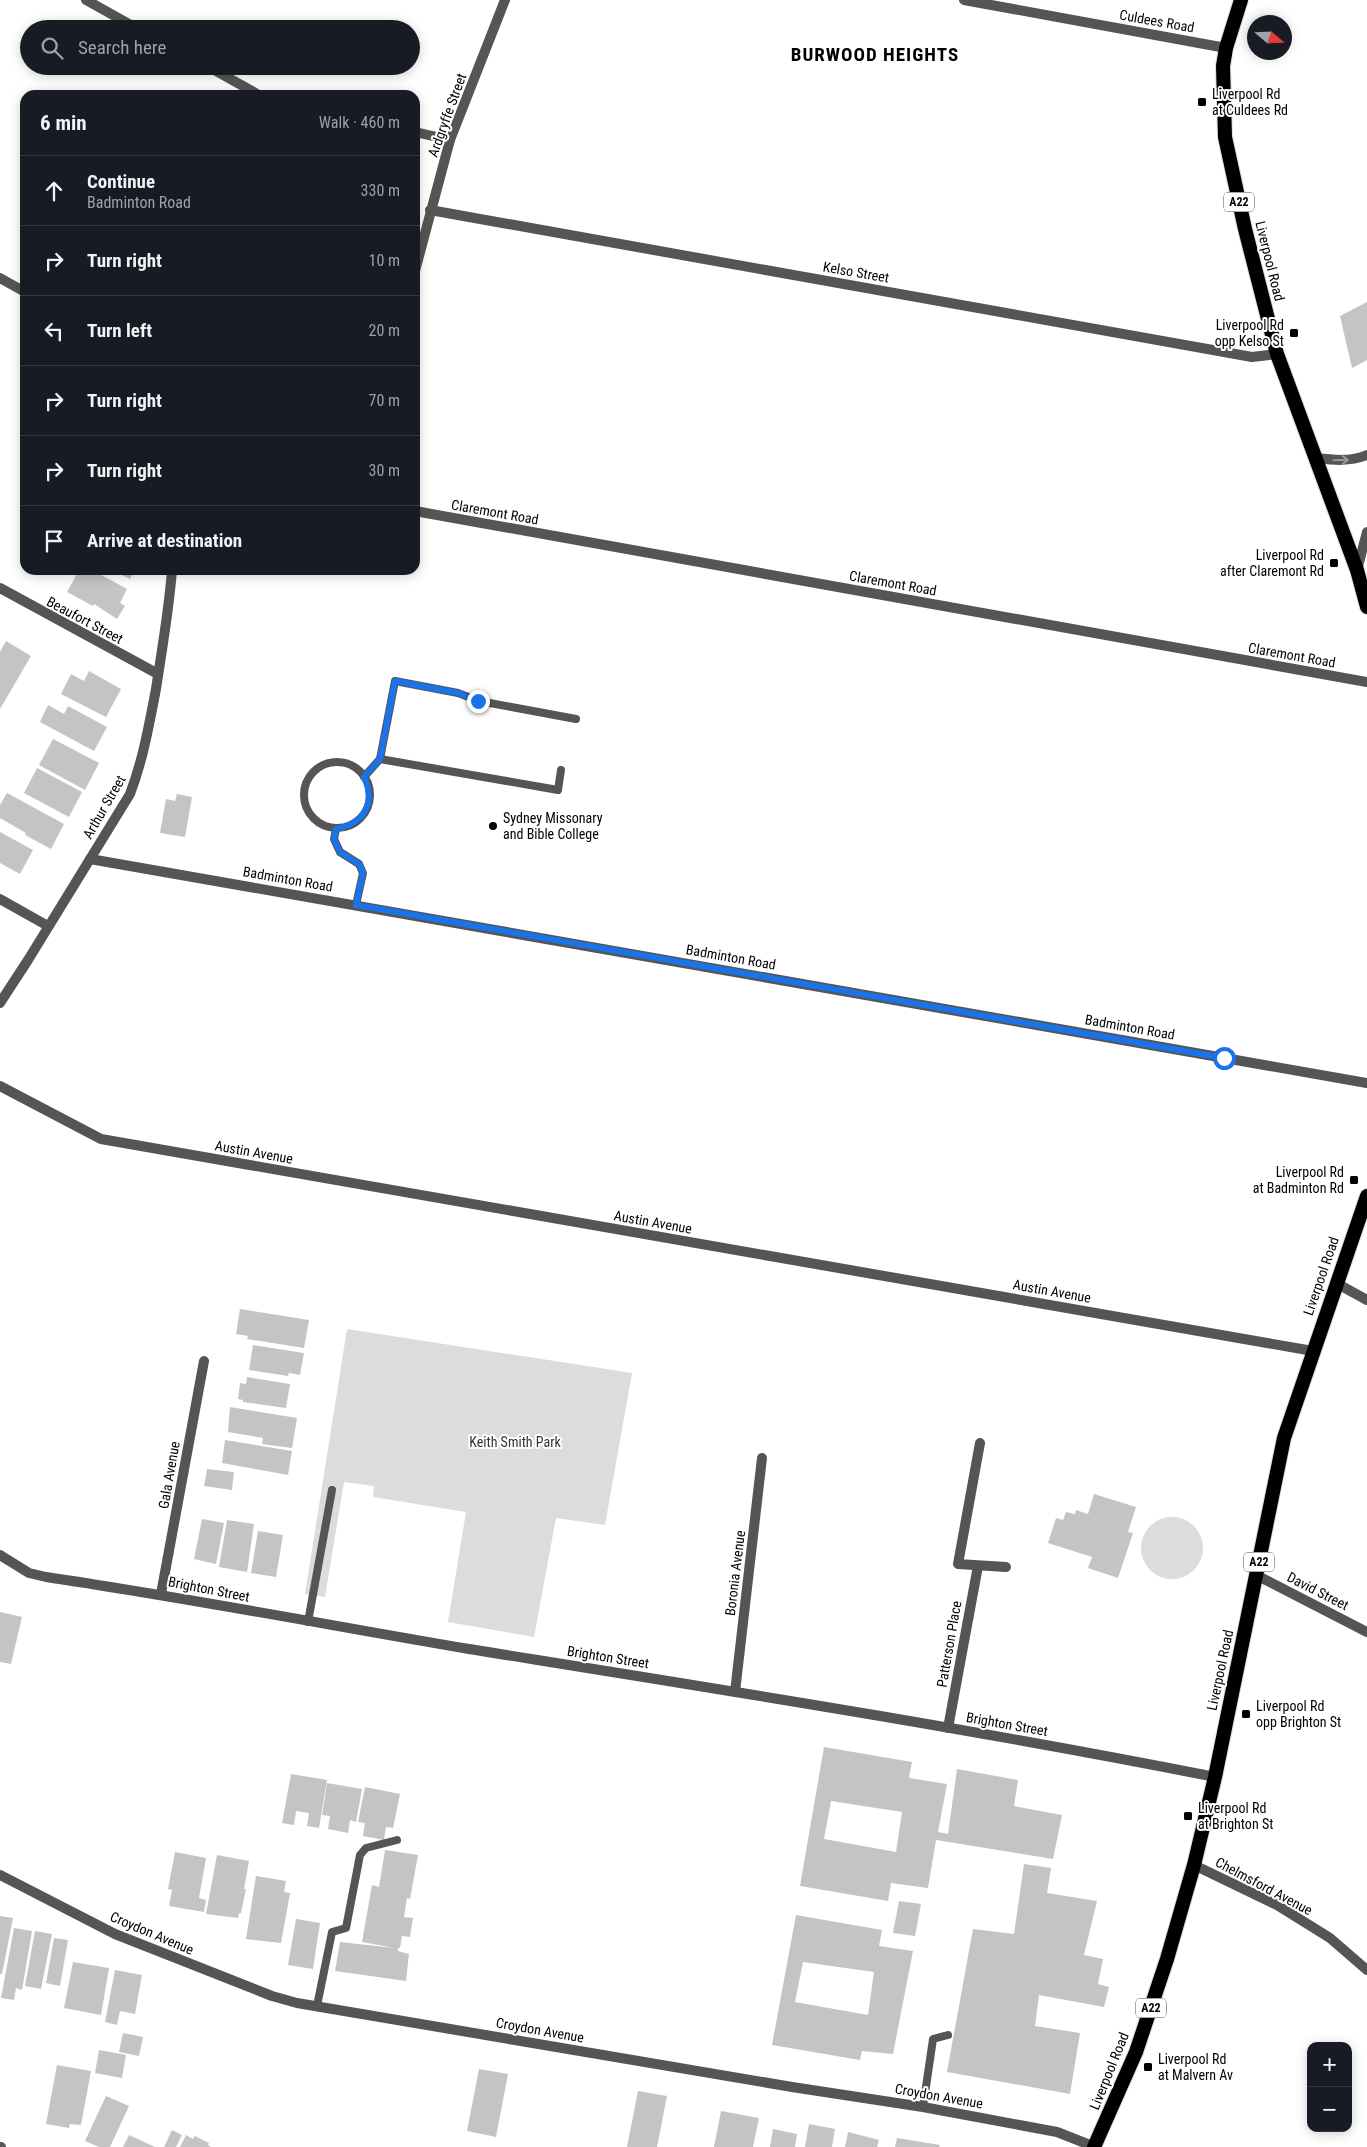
<!DOCTYPE html>
<meta charset="utf-8">
<style>
body{margin:0;font-family:"Roboto Condensed",sans-serif;background:#20242c;color:#f1f3f6}
.controls{position:absolute;right:15px;bottom:15px;display:grid;overflow:hidden;border-radius:10px;box-shadow:0 2px 12px #0003}
.controls button{width:45px;height:45px;display:grid;place-items:center;padding:0;border:0;border-bottom:1px solid #363941;background:#171b24;color:#f1f3f6;font:25px sans-serif}
.compass{position:absolute;left:1247px;top:15px;width:45px;height:45px;border-radius:50%;background:#171b24;box-shadow:0 2px 12px #0003;rotate:109deg}
.stop{position:absolute;width:15px;height:15px;margin:-11px;border:4px solid #1a73e8;border-radius:50%;background:#fff}
.stop.end{background:#1a73e8;border-color:#fff;box-shadow:0 1px 5px #0008}
.list{margin:0;padding:0;list-style:none}
h2{display:flex;justify-content:space-between;align-items:center;height:65px;margin:0;padding:0 20px;font-size:21px}
h2 small{font-size:16px;font-weight:400;color:#9ea1a6}
.list li{display:grid;grid-template-columns:32px 1fr auto;gap:15px;align-items:center;box-sizing:border-box;height:70px;padding:0 20px;border-top:1px solid #363941}
.list b{display:block;font-size:19px;white-space:nowrap}
.list p{margin:0;font-size:16px;white-space:nowrap;color:#9ea1a6}
.list em{font-size:16px;font-style:normal;color:#9ea1a6}
.icon{flex:none;width:28px;height:28px;fill:none;stroke:currentColor;stroke-width:2;stroke-linecap:round;stroke-linejoin:round}
.map{position:relative;flex:none;width:1367px;height:2147px;overflow:hidden}
.search{position:absolute;background:#171b24;box-shadow:0 2px 12px #0003;left:20px;top:20px;width:400px;height:55px;display:flex;align-items:center;gap:12px;box-sizing:border-box;padding:0 18px;border-radius:28px;color:#9ea1a6;font-size:19px}
.panel{position:absolute;background:#171b24;box-shadow:0 2px 12px #0003;left:20px;top:90px;width:400px;height:485px;border-radius:15px}
.map>svg:first-child{display:block}
.green{fill:#dcdcdc}
.building{fill:#c4c4c4;fill-rule:evenodd}
.lines{fill:none;stroke-linecap:round;stroke-linejoin:round}
.trunk-casing{stroke:#dbdbdb;stroke-width:16}
.service{stroke:#555;stroke-width:8}
.minor{stroke:#555;stroke-width:10}
.tertiary{stroke:#555;stroke-width:10}
.trunk{stroke:#000;stroke-width:14}
.oneway{stroke:#999}
.route{stroke:#1a73e8;stroke-width:6}
.poi-dot{fill:#000;stroke:#fff;stroke-width:2}
.labels{text-anchor:middle;stroke-width:4;stroke-linejoin:round;paint-order:stroke}
.shield{fill:#fff;stroke:#4c4c4c;stroke-width:1}
.shield-label{font-size:12px;font-weight:bold;fill:#000}
.street-label{font-size:14px;fill:#000;stroke:#fff}
.poi-label{font-size:14px;fill:#000;stroke:#fff;text-anchor:start}
.park-label{font-size:14px;fill:#333;stroke:#fff}
.district-label{font-size:19px;font-weight:bold;letter-spacing:1px;fill:#000;stroke:#fff}
</style>
<div class="map">
<svg width="1367" height="2147" viewBox="0 0 1367 2147">
<rect width="100%" height="100%" fill="#fff"/>
<g class="green">
<path d="M347,1329L632,1373L605,1525L556,1518L534,1637L448,1622L466,1512L373,1497L374,1486L344,1482L325,1597L305,1594Z"/>
<circle cx="1172" cy="1548" r="31"/>
</g>
<g class="building">
<path d="M1367,302V360L1352,368L1340,316Z"/>
<path d="M79,570H92L127,589L120,603L125,606L117,619L94,604L93,606L67,592Z"/>
<path d="M112,570H135L130,579Z"/>
<path d="M6,641L31,656L0,709V652Z"/>
<path d="M89,671L121,689L106,717L61,694L71,674L84,681Z"/>
<path d="M48,705L64,714L68,706L107,727L94,751L40,722Z"/>
<path d="M53,739L99,763L85,790L39,765Z"/>
<path d="M37,768L82,792L69,817L24,793Z"/>
<path d="M7,793L64,824L51,849L25,835L26,833L0,818V805Z"/>
<path d="M177,794L192,797L185,837L160,833L166,799L175,801Z"/>
<path d="M0,832L33,850L20,874L0,863Z"/>
<path d="M240,1309L309,1320L304,1348L247,1339L248,1336L236,1334Z"/>
<path d="M253,1345L304,1353L300,1375L289,1373L288,1376L249,1370Z"/>
<path d="M247,1377L290,1384L286,1408L243,1402V1400L238,1399L240,1383L246,1384Z"/>
<path d="M230,1407L297,1418L292,1448L262,1444L263,1438L228,1432Z"/>
<path d="M225,1440L292,1451L288,1475L222,1463Z"/>
<path d="M207,1469L234,1472L232,1490L204,1486Z"/>
<path d="M1094,1494L1136,1507L1128,1532L1133,1533L1118,1578L1088,1568L1092,1557L1048,1543L1056,1518L1063,1520L1066,1512L1075,1514L1076,1510L1088,1514Z"/>
<path d="M202,1519L224,1523L216,1564L194,1559Z"/>
<path d="M227,1520L254,1524L247,1572L219,1567Z"/>
<path d="M258,1531L283,1535L276,1577L251,1573Z"/>
<path d="M0,1612L22,1617L11,1664L0,1662Z"/>
<path d="M824,1747L912,1762L909,1778L947,1784L938,1832L948,1834L957,1769L1018,1780L1014,1806L1062,1815L1053,1859L936,1840L928,1888L891,1883L888,1901L800,1886ZM831,1801L902,1812L896,1852L824,1839Z"/>
<path d="M291,1774L327,1780L319,1828L307,1826L309,1813L296,1811L294,1825L282,1823Z"/>
<path d="M327,1783L362,1789L356,1822L350,1820L348,1833L328,1829L330,1816L322,1815Z"/>
<path d="M365,1787L400,1794L393,1828L386,1827L384,1840L363,1836L365,1823L358,1822Z"/>
<path d="M385,1850L418,1855L410,1899L407,1898L404,1917L413,1918L410,1937L402,1936L400,1948H398V1951L409,1954L406,1981L335,1971L340,1942L395,1948L362,1942L372,1885L379,1887Z"/>
<path d="M175,1852L206,1858L199,1898L206,1900L204,1912L169,1906L172,1890L168,1889Z"/>
<path d="M217,1855L249,1861L244,1889H246L241,1913H239L238,1918L206,1914Z"/>
<path d="M1024,1864L1051,1868L1047,1893L1097,1901L1084,1955L1103,1959L1098,1984L1109,1987L1104,2007L1039,1995L1035,2026L1080,2033L1070,2094L947,2072L973,1929L1014,1934Z"/>
<path d="M256,1876L286,1881L284,1892L290,1893L281,1943L246,1939Z"/>
<path d="M899,1901L921,1904L915,1936L893,1933Z"/>
<path d="M796,1915L882,1930L879,1946L913,1951L893,2054L862,2051L860,2060L772,2045ZM803,1962L874,1972L868,2015L795,2002Z"/>
<path d="M0,1916L13,1918L2,1974H0Z"/>
<path d="M296,1919L320,1923L313,1969L288,1965Z"/>
<path d="M14,1928L32,1931L22,1990L16,1988L14,2000L1,1998Z"/>
<path d="M35,1931L52,1934L41,1989L25,1986Z"/>
<path d="M54,1938L68,1940L60,1986L46,1983Z"/>
<path d="M73,1962L109,1968L101,2015L64,2008Z"/>
<path d="M115,1970L142,1975L135,2014L120,2011L117,2025L105,2022Z"/>
<path d="M123,2033L143,2037L139,2056L119,2052Z"/>
<path d="M99,2050L126,2055L122,2078L95,2073Z"/>
<path d="M57,2065L91,2071L81,2125L70,2124L69,2128L46,2124Z"/>
<path d="M479,2069L508,2074L496,2137L467,2131Z"/>
<path d="M638,2091L667,2096L657,2147H627Z"/>
<path d="M106,2096L129,2106L110,2147H99L85,2141Z"/>
<path d="M721,2111L759,2118L753,2147H714Z"/>
<path d="M809,2124L835,2129L832,2147H805Z"/>
<path d="M773,2129L797,2134L795,2147H770Z"/>
<path d="M172,2130L182,2135L176,2147H164Z"/>
<path d="M848,2132L879,2140L877,2147H845Z"/>
<path d="M129,2135L155,2147H123Z"/>
<path d="M186,2135L193,2139L195,2136L209,2143L208,2145L211,2147H180Z"/>
<path d="M897,2138L940,2145L939,2147H895Z"/>
</g>
<g class="lines">
<g class="trunk-casing">
<g id="trunk">
<path d="M1241,0L1226,48L1223,66L1225,137L1245,229L1277,354L1357,570L1367,607"/>
<path d="M1094,2147L1136,2052L1167,1959L1194,1865L1215,1777L1284,1438L1367,1196"/>
</g>
</g>
<g class="service">
<path d="M380,759L395,681L458,693L479,701L576,719"/>
<circle cx="337" cy="795" r="33"/>
<path d="M364,777L380,759L558,790L561,770"/>
<path d="M336,829L334,839L340,852L359,864L363,873L356,905"/>
<path d="M308,1622L332,1490"/>
<path d="M317,2006L332,1932L346,1928L360,1855L366,1848L397,1840"/>
<path d="M923,2107L933,2039L948,2035"/>
</g>
<g class="minor">
<path d="M86,0L138,29"/>
<path d="M964,0L1226,48"/>
<path d="M207,66L259,95"/>
<path d="M415,132L450,140"/>
<path d="M430,210L1252,357L1277,354"/>
<path d="M415,271L450,140L505,0"/>
<path d="M0,278L25,292"/>
<path d="M1315,458C1333,460 1350,462 1367,455"/>
<path d="M415,511L1367,682"/>
<path d="M1357,570L1367,532"/>
<path d="M0,588L158,674"/>
<path d="M90,859L1367,1083"/>
<path d="M0,899L48,926"/>
<path d="M0,1003L28,960L130,794C143,760 149,725 156,689C162,649 169,610 172,570"/>
<path d="M0,1086L101,1139L1313,1351"/>
<path d="M1336,1283L1367,1300"/>
<path d="M980,1443L958,1564L1006,1567"/>
<path d="M0,1555L29,1573L46,1577C188,1598 328,1625 469,1649C718,1689 967,1728 1215,1777"/>
<path d="M1256,1575L1367,1632"/>
<path d="M161,1594L204,1361"/>
<path d="M735,1692L762,1458"/>
<path d="M948,1728L978,1566"/>
<path d="M1194,1865L1277,1905L1330,1938L1367,1970"/>
<path d="M0,2147H1"/>
</g>
<path class="tertiary" d="M0,1875L115,1934L272,1996L297,2003L792,2087L923,2107L1057,2132L1095,2147"/>
<use href="#trunk" class="trunk"/>
</g>
<defs><path id="oneway-shaft" d="M-6 0H5M1.5-3L5.5 0L1.5 3" fill="none" stroke-width="1.6" stroke-linecap="round" stroke-linejoin="round" transform="scale(1.25)"/></defs>
<use class="oneway" href="#oneway-shaft" transform="translate(1341 460) rotate(-2)"/>
<g class="lines">
<path class="route" d="M478,701L458,693L395,681L380,759L364,777C376,804 364,823 336,829L334,839L340,852L359,864L363,872L356,905L1224,1058"/>
</g>
<g class="poi-dot">
<rect x="1197" y="97" width="10" height="10" rx="2.5"/>
<rect x="1289" y="328" width="10" height="10" rx="2.5"/>
<rect x="1329" y="558" width="10" height="10" rx="2.5"/>
<circle cx="493" cy="826" r="5"/>
<rect x="1349" y="1175" width="10" height="10" rx="2.5"/>
<rect x="1241" y="1709" width="10" height="10" rx="2.5"/>
<rect x="1183" y="1811" width="10" height="10" rx="2.5"/>
<rect x="1143" y="2062" width="10" height="10" rx="2.5"/>
</g>
<g class="labels">
<g class="shield">
<rect x="1224" y="192.5" width="30" height="19" rx="4"/>
<rect x="1244" y="1552.5" width="30" height="19" rx="4"/>
<rect x="1136" y="1998.5" width="30" height="19" rx="4"/>
</g>
<g class="shield-label">
<text x="1239" y="206">A22</text>
<text x="1259" y="1566">A22</text>
<text x="1151" y="2012">A22</text>
</g>
<g class="street-label">
<text transform="translate(1157 21) rotate(10)" y="5">Culdees Road</text>
<text transform="translate(447 115) rotate(-70)" y="5">Ardgryffe Street</text>
<text transform="translate(1270 261) rotate(76)" y="5">Liverpool Road</text>
<text transform="translate(856 272) rotate(10)" y="5">Kelso Street</text>
<text transform="translate(495 512) rotate(10)" y="5">Claremont Road</text>
<text transform="translate(893 583) rotate(10)" y="5">Claremont Road</text>
<text transform="translate(85 620) rotate(28)" y="5">Beaufort Street</text>
<text transform="translate(1292 655) rotate(10)" y="5">Claremont Road</text>
<text transform="translate(104 807) rotate(-60)" y="5">Arthur Street</text>
<text transform="translate(288 879) rotate(10)" y="5">Badminton Road</text>
<text transform="translate(731 957) rotate(10)" y="5">Badminton Road</text>
<text transform="translate(1130 1027) rotate(10)" y="5">Badminton Road</text>
<text transform="translate(254 1152) rotate(10)" y="5">Austin Avenue</text>
<text transform="translate(653 1222) rotate(10)" y="5">Austin Avenue</text>
<text transform="translate(1321 1276) rotate(-71)" y="5">Liverpool Road</text>
<text transform="translate(1052 1291) rotate(10)" y="5">Austin Avenue</text>
<text transform="translate(169 1475) rotate(-80)" y="5">Gala Avenue</text>
<text transform="translate(735 1573) rotate(-83)" y="5">Boronia Avenue</text>
<text transform="translate(209 1589) rotate(11)" y="5">Brighton Street</text>
<text transform="translate(1318 1591) rotate(27)" y="5">David Street</text>
<text transform="translate(949 1644) rotate(-80)" y="5">Patterson Place</text>
<text transform="translate(608 1657) rotate(9)" y="5">Brighton Street</text>
<text transform="translate(1220 1670) rotate(-78)" y="5">Liverpool Road</text>
<text transform="translate(1007 1724) rotate(10)" y="5">Brighton Street</text>
<text transform="translate(1264 1886) rotate(28)" y="5">Chelmsford Avenue</text>
<text transform="translate(152 1933) rotate(23)" y="5">Croydon Avenue</text>
<text transform="translate(540 2030) rotate(10)" y="5">Croydon Avenue</text>
<text transform="translate(1109 2071) rotate(-68)" y="5">Liverpool Road</text>
<text transform="translate(939 2096) rotate(10)" y="5">Croydon Avenue</text>
</g>
<g class="poi-label">
<text x="1212" y="99">Liverpool Rd<tspan x="1212" dy="16">at Culdees Rd</tspan></text>
<text x="1284" y="330" text-anchor="end">Liverpool Rd<tspan x="1284" dy="16">opp Kelso St</tspan></text>
<text x="1324" y="560" text-anchor="end">Liverpool Rd<tspan x="1324" dy="16">after Claremont Rd</tspan></text>
<text x="503" y="823">Sydney Missonary<tspan x="503" dy="16">and Bible College</tspan></text>
<text x="1344" y="1177" text-anchor="end">Liverpool Rd<tspan x="1344" dy="16">at Badminton Rd</tspan></text>
<text x="1256" y="1711">Liverpool Rd<tspan x="1256" dy="16">opp Brighton St</tspan></text>
<text x="1198" y="1813">Liverpool Rd<tspan x="1198" dy="16">at Brighton St</tspan></text>
<text x="1158" y="2064">Liverpool Rd<tspan x="1158" dy="16">at Malvern Av</tspan></text>
</g>
<g class="park-label">
<text x="515" y="1447">Keith Smith Park</text>
</g>
<g class="district-label">
<text x="875" y="61">BURWOOD HEIGHTS</text>
</g>
</g>
</svg>
<div class="controls">
<button>+</button>
<button>−</button>
</div>
<svg class="compass" viewBox="-18 -18 36 36"><path d="M0-13l5 13h-10z" fill="#e53935"/><path d="M0 13l5-13h-10z" fill="#9ea1a6"/></svg>
<div class="stop" style="left:1224px;top:1058px"></div>
<div class="stop end" style="left:478px;top:701px"></div>
<div class="search"><svg class="icon" aria-label="search" viewBox="0 0 24 24"><circle cx="10" cy="10" r="6"/><path d="M15 15l6 6"/></svg>Search here</div>
<section class="panel">
<h2>6 min<small>Walk · 460 m</small></h2>
<ul class="list">
<li><svg class="icon" aria-label="ahead" viewBox="0 0 24 24"><path d="M12 20V5M6 11l6-6 6 6"/></svg><div><b>Continue</b><p>Badminton Road</p></div><em>330 m</em></li>
<li><svg class="icon" aria-label="right" viewBox="0 0 24 24"><path d="M7 20v-9h11M14 6l5 5-5 5"/></svg><div><b>Turn right</b></div><em>10 m</em></li>
<li><svg class="icon" aria-label="left" viewBox="0 0 24 24"><path d="M17 20v-9H6M10 6l-5 5 5 5"/></svg><div><b>Turn left</b></div><em>20 m</em></li>
<li><svg class="icon" aria-label="right" viewBox="0 0 24 24"><path d="M7 20v-9h11M14 6l5 5-5 5"/></svg><div><b>Turn right</b></div><em>70 m</em></li>
<li><svg class="icon" aria-label="right" viewBox="0 0 24 24"><path d="M7 20v-9h11M14 6l5 5-5 5"/></svg><div><b>Turn right</b></div><em>30 m</em></li>
<li><svg class="icon" aria-label="arrive" viewBox="0 0 24 24"><path d="M6 21V4h12l-3 4 3 4H6"/></svg><div><b>Arrive at destination</b></div></li>
</ul>
</section>
</div>
